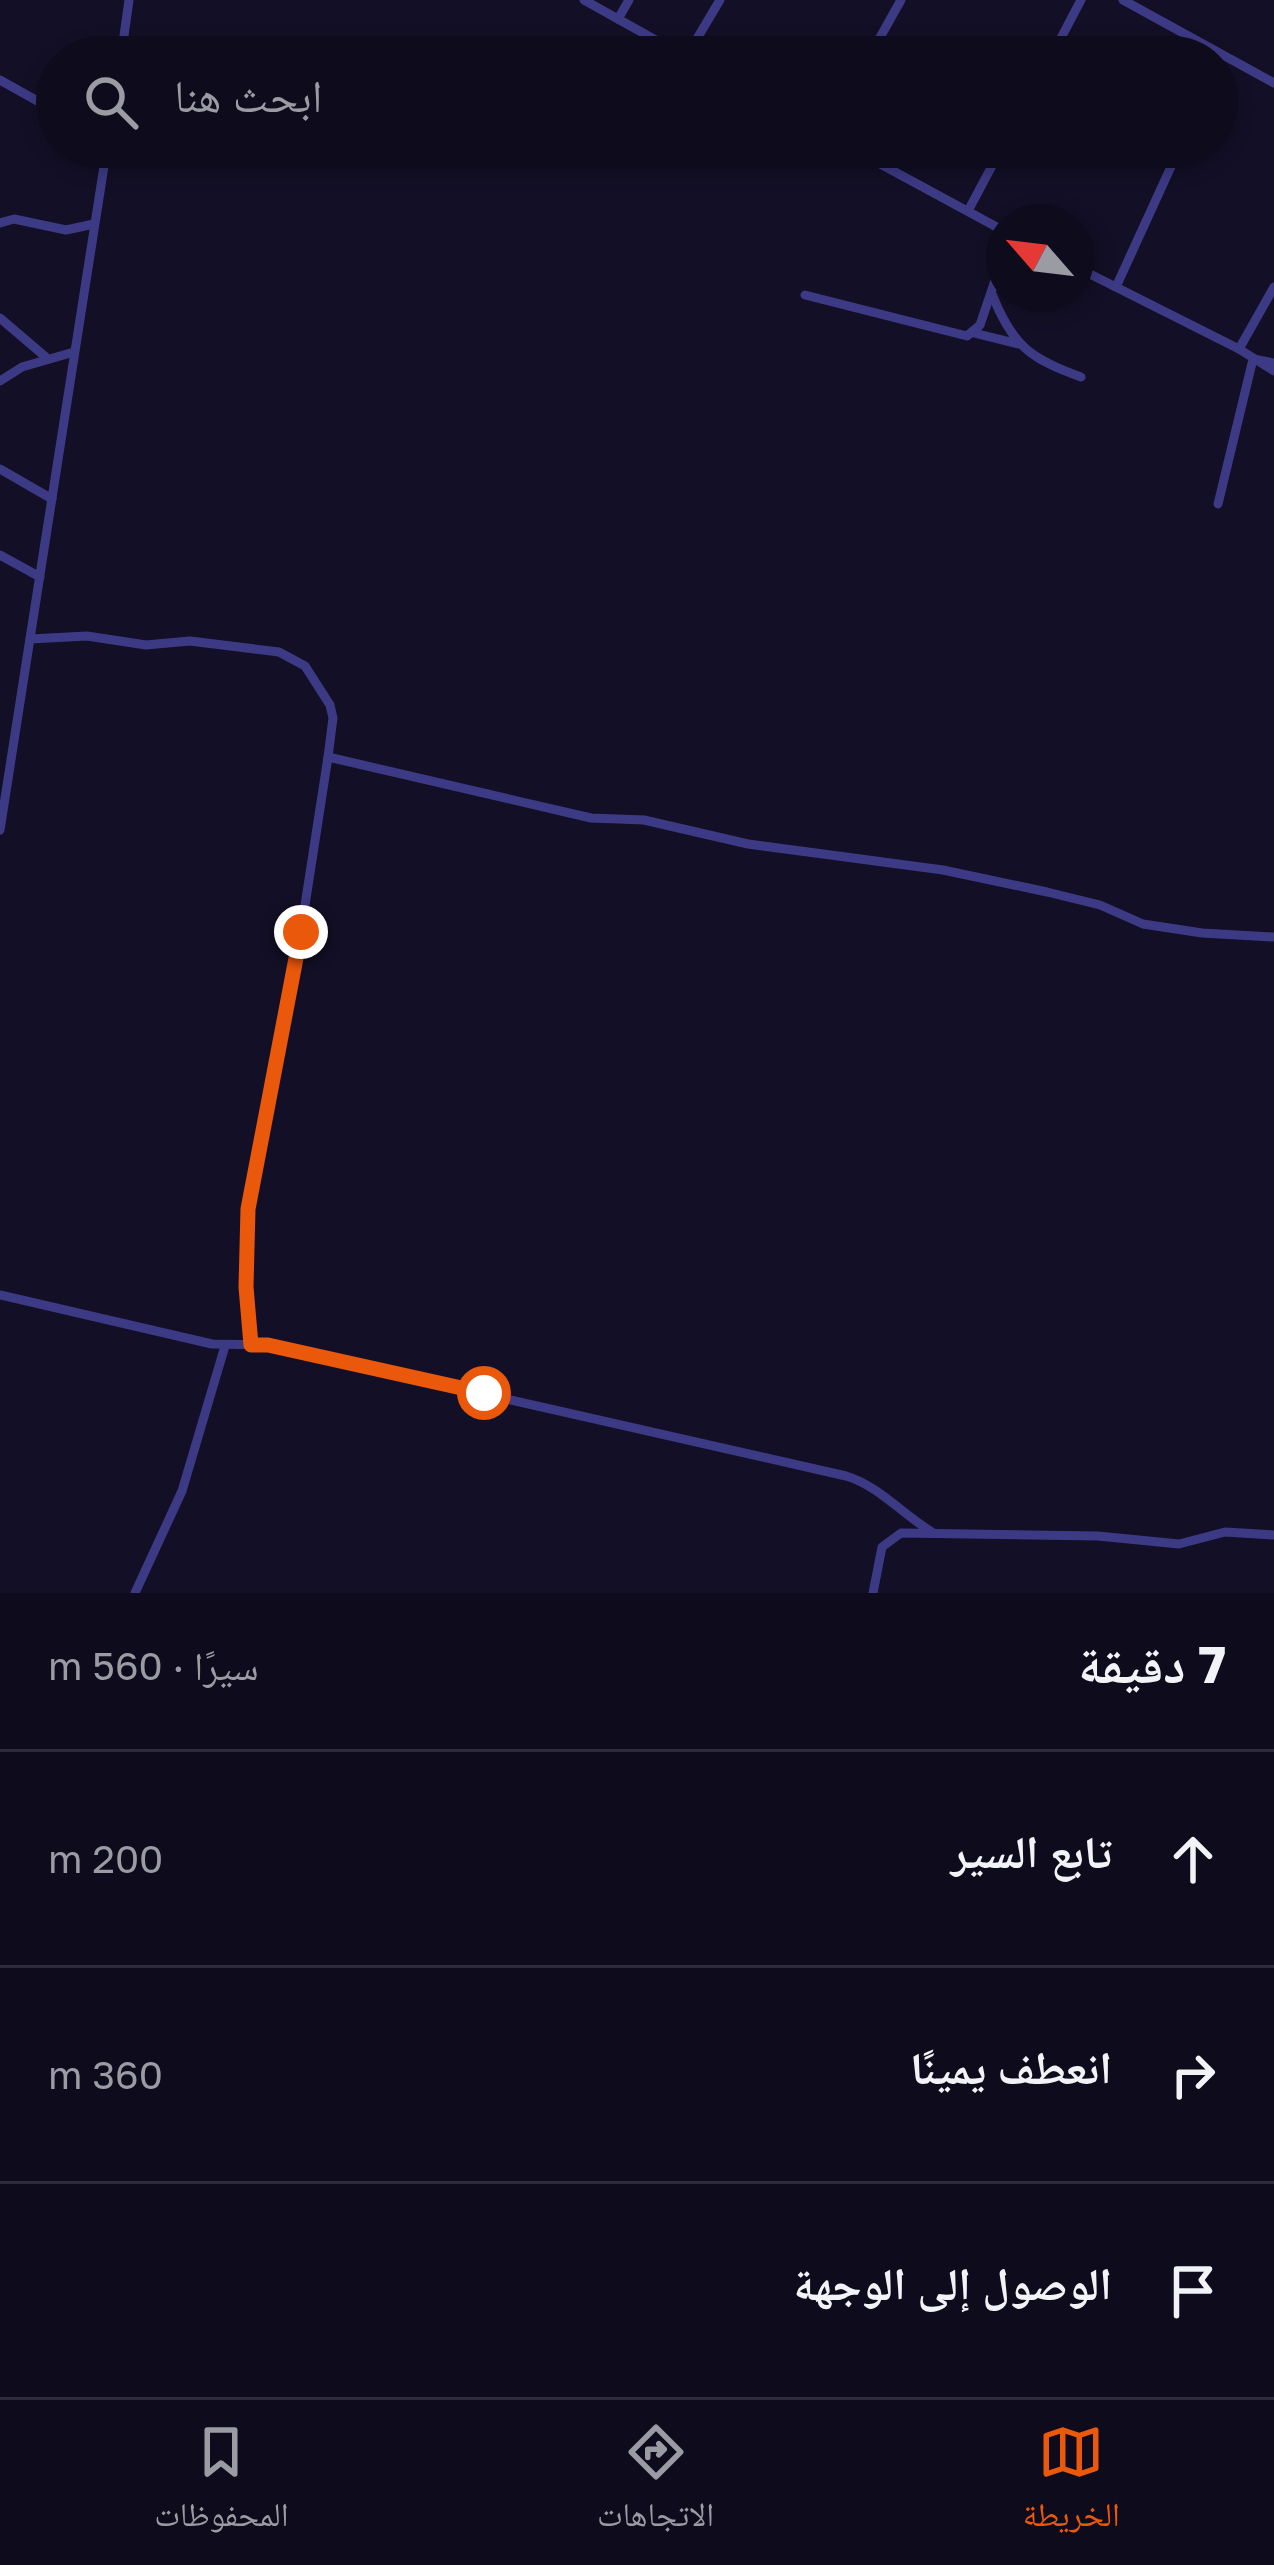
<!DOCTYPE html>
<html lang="ar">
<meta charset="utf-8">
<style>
body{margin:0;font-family:"Golos Text","Noto Naskh Arabic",sans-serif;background:#171425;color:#f1f3f6;direction:rtl}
.compass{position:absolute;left:986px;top:204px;width:108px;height:108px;border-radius:50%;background:#0e0b1c;box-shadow:0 6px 18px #0003;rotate:298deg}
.stop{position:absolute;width:36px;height:36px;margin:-27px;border:9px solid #ea580c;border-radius:50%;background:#fff}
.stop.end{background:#ea580c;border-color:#fff;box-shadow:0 3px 12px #0008}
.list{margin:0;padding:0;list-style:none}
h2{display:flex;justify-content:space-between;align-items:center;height:156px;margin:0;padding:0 48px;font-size:51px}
h2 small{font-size:39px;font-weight:400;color:#9b9ba3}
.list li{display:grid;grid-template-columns:78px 1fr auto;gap:36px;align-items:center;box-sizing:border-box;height:216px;padding:0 48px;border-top:3px solid #2e2b3b}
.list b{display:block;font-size:45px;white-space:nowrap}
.list em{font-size:39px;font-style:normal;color:#9b9ba3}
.icon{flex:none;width:66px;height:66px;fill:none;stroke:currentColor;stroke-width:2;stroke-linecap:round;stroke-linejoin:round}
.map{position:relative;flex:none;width:1274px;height:1593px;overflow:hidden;direction:ltr}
.search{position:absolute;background:#0e0b1c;box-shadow:0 6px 18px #0003;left:36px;right:36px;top:36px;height:132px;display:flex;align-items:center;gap:30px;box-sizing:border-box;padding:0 42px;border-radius:66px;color:#9b9ba3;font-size:45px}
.sheet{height:804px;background:#0e0b1c}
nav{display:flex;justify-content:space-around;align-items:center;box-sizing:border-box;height:168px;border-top:3px solid #2e2b3b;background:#0e0b1c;font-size:33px;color:#9b9ba3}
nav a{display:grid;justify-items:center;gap:6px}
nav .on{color:#ea580c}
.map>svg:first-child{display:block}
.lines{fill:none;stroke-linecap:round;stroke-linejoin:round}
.minor{stroke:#3d3a85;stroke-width:9}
.route{stroke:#ea580c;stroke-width:15}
</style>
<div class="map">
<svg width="1274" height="1593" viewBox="0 0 1274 1593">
<rect width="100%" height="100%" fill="#130f26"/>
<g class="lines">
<g class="minor">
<path d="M584,0L686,57"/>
<path d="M1123,0L1274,83"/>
<path d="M618,19L629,0"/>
<path d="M121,57L129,0"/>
<path d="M686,57L720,0"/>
<path d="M869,57L901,0"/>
<path d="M1051,57L1081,0"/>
<path d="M0,80L57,112"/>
<path d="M849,147L1004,231"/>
<path d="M968,211L1002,147"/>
<path d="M0,223L14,219L66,230L94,224"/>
<path d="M1076,267L1239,349L1274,371"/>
<path d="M1116,287L1180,147"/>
<path d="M992,294C1012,345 1030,359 1081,377"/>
<path d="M805,295L967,336L980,325L1004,254"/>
<path d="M0,318L48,359"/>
<path d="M974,333L1018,344"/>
<path d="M1239,349L1274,287"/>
<path d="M0,381L22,367L74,352"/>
<path d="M0,469L52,499"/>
<path d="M1218,504L1253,359L1274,363"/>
<path d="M0,555L40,577"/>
<path d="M30,639L87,636L146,645L190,641L279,652L305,666L330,705L333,718L328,757L301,931L248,1209L246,1287L251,1345"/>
<path d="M328,757L591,818L644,820L748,844L943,870L1047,892L1100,905L1143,924L1202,933L1274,937"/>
<path d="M0,830L107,147"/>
<path d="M0,1295L212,1344L268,1345L846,1476C879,1486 902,1514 932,1532"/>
<path d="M135,1593L182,1491L225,1346"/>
<path d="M873,1593L882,1547L901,1533L1098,1536L1179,1544L1225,1532L1274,1535"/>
</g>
</g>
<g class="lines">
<path class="route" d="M301,932L248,1209L246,1287L251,1345H268L484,1393"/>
</g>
</svg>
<svg class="compass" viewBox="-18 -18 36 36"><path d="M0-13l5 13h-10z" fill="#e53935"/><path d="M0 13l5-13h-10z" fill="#9b9ba3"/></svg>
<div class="stop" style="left:484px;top:1393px"></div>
<div class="stop end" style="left:301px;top:932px"></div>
<div class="search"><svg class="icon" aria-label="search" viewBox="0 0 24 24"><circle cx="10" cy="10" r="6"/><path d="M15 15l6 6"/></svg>ابحث هنا</div>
</div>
<section class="sheet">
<h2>7 دقيقة<small>سيرًا · 560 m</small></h2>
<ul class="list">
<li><svg class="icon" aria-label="ahead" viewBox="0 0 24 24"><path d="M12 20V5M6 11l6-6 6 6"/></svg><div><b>تابع السير</b></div><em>200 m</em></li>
<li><svg class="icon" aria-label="right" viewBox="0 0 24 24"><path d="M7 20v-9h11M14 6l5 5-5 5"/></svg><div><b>انعطف يمينًا</b></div><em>360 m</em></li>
<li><svg class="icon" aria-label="arrive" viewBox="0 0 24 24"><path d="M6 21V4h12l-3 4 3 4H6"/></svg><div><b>الوصول إلى الوجهة</b></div></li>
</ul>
</section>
<nav>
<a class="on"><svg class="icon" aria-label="map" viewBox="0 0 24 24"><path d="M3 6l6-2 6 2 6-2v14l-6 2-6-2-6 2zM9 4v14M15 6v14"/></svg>الخريطة</a>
<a><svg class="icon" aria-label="directions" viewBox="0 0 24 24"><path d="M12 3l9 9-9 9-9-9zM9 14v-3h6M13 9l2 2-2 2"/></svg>الاتجاهات</a>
<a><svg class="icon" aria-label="saved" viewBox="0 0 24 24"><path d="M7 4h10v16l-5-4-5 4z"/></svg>المحفوظات</a>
</nav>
